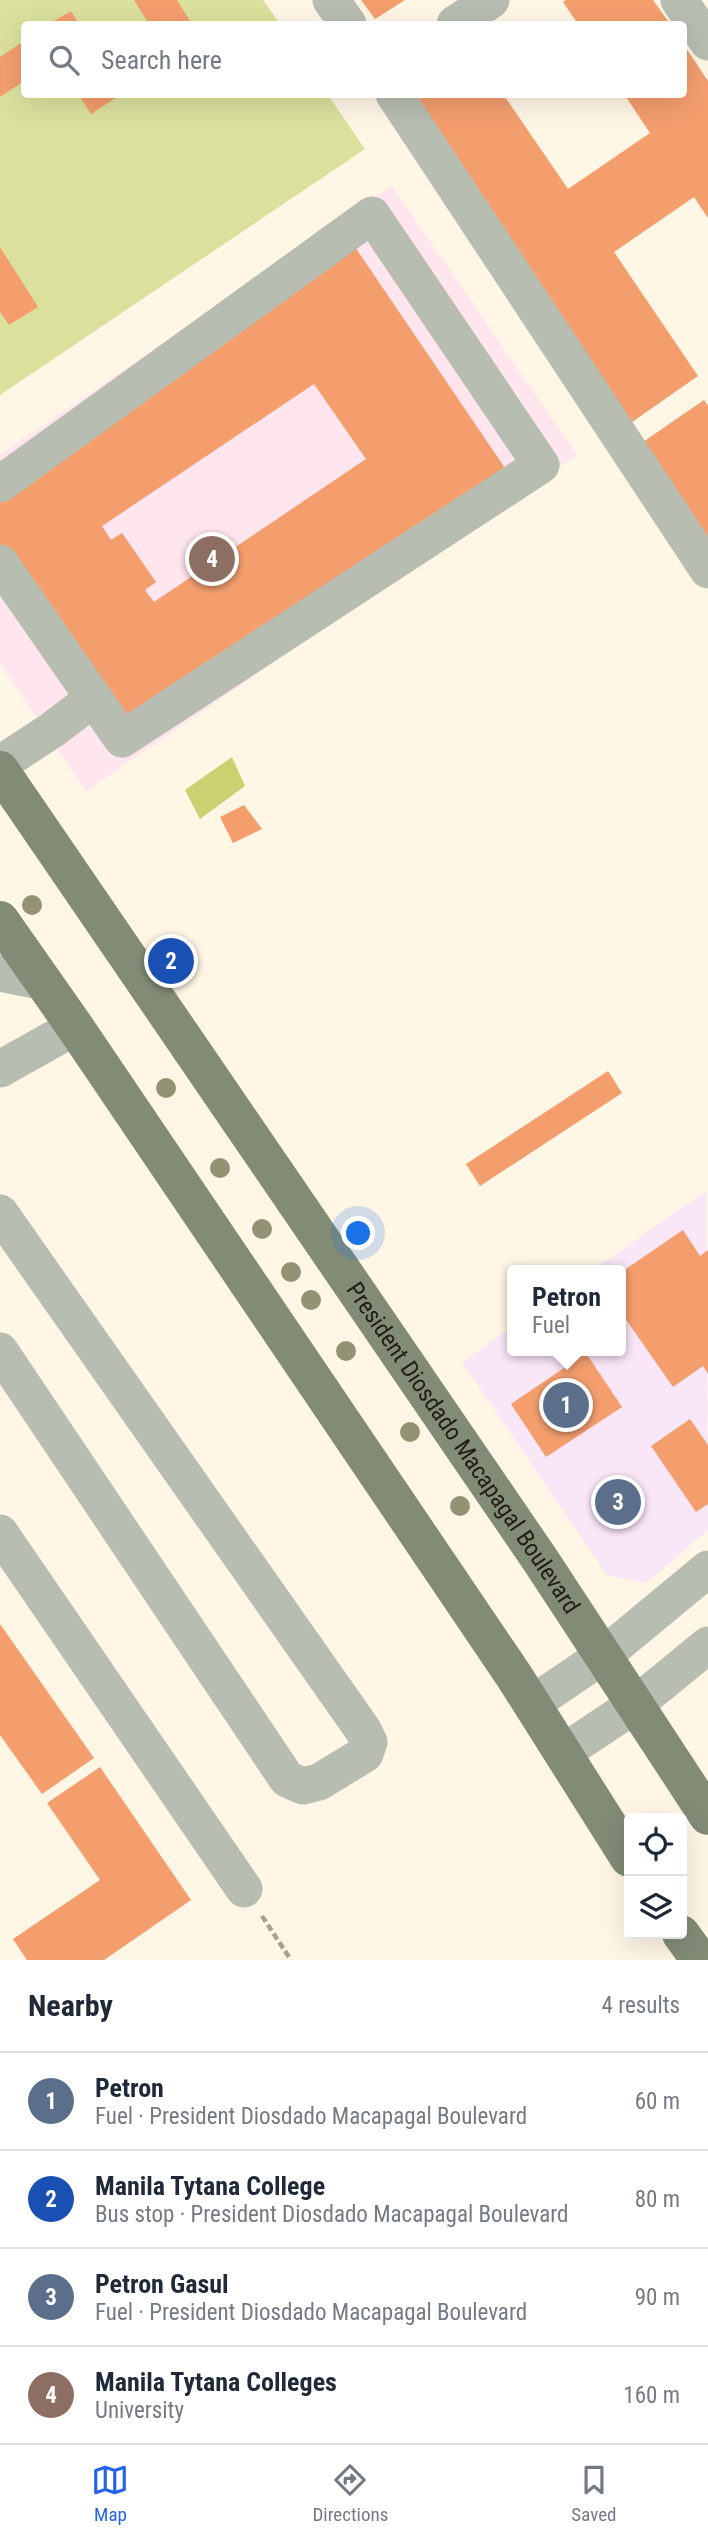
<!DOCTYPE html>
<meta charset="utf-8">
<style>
body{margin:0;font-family:"Roboto Condensed",sans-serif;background:#f6f6f7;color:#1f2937}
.controls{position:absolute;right:21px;bottom:21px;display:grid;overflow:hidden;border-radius:7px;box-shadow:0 7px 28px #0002}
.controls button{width:63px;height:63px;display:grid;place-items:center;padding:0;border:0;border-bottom:2px solid #e0e1e3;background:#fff;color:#1f2937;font:35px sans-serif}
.you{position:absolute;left:359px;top:1234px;width:24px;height:24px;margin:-18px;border:5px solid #fff;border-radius:50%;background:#1a73e8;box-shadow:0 0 0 10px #1a73e833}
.badge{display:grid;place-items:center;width:46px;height:46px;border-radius:50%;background:#2563eb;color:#fff;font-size:23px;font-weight:700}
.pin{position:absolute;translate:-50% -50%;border:4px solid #fff;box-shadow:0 2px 7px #0006}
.popup{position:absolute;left:507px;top:1265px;width:119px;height:91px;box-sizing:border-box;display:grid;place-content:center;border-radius:7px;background:#fff;filter:drop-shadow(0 2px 5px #0005);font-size:23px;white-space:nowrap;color:#747a83}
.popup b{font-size:26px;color:#1f2937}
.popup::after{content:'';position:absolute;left:50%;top:100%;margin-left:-14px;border:14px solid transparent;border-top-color:#fff}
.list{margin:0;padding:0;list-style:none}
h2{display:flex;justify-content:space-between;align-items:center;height:91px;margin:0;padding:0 28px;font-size:30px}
h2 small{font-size:23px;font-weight:400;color:#747a83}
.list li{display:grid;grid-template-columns:46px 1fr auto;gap:21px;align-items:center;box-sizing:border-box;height:98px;padding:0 28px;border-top:2px solid #e0e1e3}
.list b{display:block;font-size:26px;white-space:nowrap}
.list p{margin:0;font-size:23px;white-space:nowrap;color:#747a83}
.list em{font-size:23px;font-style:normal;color:#747a83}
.icon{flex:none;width:38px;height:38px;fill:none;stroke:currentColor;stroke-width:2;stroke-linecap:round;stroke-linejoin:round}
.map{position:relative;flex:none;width:708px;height:1960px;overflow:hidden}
.search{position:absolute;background:#fff;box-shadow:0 7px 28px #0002;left:21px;right:21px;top:21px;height:77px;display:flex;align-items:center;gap:18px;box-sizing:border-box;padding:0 24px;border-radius:7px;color:#747a83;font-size:26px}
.sheet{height:483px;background:#fff}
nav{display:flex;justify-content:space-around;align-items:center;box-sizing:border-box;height:98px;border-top:2px solid #e0e1e3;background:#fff;font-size:19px;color:#747a83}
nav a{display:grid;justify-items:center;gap:4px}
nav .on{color:#2563eb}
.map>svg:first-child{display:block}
.commercial{fill:#f9e6f7}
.education{fill:#ffe5ed}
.green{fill:#dbe19c}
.forest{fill:#c9d170}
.building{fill:#f49e6e;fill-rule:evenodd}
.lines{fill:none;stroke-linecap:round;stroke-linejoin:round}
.path{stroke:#a8a093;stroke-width:4.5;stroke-dasharray:7 3.5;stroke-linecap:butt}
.minor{stroke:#b7bdb1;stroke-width:37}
.major{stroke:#818b76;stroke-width:38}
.tree{fill:#949275}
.labels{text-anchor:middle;stroke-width:5;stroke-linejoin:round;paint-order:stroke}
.street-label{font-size:24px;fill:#221c13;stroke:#fff}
</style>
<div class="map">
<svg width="708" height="1960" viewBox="0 0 708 1960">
<rect width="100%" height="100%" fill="#fff6e6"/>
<path class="commercial" d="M706,1191L708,1530L646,1583L607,1575L462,1362L512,1327V1351H620V1270H593Z"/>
<path class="education" d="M392,186L577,455L86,791L0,664V455Z"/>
<path class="green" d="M0,0H263L280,24H24V94L328,95L365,149L0,395Z"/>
<path class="forest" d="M232,757L245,786L200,819L185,790Z"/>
<g class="building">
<path d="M134,0H177L192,24H149Z"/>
<path d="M361,0H405L375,19Z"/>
<path d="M566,0H653L670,24H578L563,2Z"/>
<path d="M71,11L79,24H49Z"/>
<path d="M24,41V81L0,97V57Z"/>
<path d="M684,45L708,81V218L694,197L614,252L698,376L632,422L417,100L425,94H503L568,189L650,133L624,94H684Z"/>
<path d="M78,94H122L91,114Z"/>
<path d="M0,247L38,307L9,325L0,312Z"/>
<path d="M355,247L507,471L118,733L0,560V487ZM314,384L366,459L154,602L145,590L156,582L122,533L111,540L102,526Z"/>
<path d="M704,400L708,406V539L643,442Z"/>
<path d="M244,805L262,829L233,843L220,817Z"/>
<path d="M608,1071L622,1093L480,1186L466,1164Z"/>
<path d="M683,1230L700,1256L708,1250V1374L703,1366L673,1387L620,1311V1273Z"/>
<path d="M586,1353L622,1407L546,1457L511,1404Z"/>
<path d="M690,1419L708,1445V1504L696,1512L651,1446Z"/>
<path d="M0,1624L94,1758L42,1794L0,1735Z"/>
<path d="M100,1767L191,1900L104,1960H27L13,1939L100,1880L47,1803Z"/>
</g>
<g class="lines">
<path class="path" d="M262,1916L291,1960"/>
<g class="minor">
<path d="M331,0L348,24"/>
<path d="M679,0L708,42"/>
<path d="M455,24L491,0"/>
<path d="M394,94L708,570"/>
<path d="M0,484L372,215L541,465L122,739L0,563"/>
<path d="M0,764L52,730L94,698"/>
<path d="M0,973L44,982"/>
<path d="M0,1069L75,1027"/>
<path d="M0,1213L363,1730L369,1742L365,1754L319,1782L303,1786L287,1779L0,1351"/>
<path d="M0,1533L244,1889"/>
<path d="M532,1704L604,1655L708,1569"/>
<path d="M564,1752L636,1704L708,1645"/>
</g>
<g class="major">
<path id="s1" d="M0,770L541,1561L708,1816"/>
<path d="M0,920L75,1027L514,1676L629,1858"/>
<path d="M681,1934L700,1960"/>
</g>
</g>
<g class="tree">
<circle cx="32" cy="905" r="10"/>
<circle cx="166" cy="1088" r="10"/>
<circle cx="220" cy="1168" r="10"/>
<circle cx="262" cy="1229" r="10"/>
<circle cx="291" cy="1272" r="10"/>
<circle cx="311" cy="1300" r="10"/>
<circle cx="346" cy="1351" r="10"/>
<circle cx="410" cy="1432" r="10"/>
<circle cx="460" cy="1506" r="10"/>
</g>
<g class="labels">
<g class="street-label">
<text dy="8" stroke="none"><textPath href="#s1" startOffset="821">President Diosdado Macapagal Boulevard</textPath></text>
</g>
</g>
</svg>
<div class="controls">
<button><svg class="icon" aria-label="locate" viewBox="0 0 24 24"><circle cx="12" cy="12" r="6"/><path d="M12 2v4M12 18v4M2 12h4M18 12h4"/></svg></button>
<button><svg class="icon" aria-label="layers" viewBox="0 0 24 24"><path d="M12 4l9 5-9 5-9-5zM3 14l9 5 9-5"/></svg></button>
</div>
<div class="you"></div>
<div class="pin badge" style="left:566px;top:1405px;background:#5c6f8a">1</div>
<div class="popup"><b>Petron</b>Fuel</div>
<div class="pin badge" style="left:171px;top:961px;background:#1a4fb4">2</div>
<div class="pin badge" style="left:618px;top:1502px;background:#5c6f8a">3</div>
<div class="pin badge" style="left:212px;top:559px;background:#8d6e63">4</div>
<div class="search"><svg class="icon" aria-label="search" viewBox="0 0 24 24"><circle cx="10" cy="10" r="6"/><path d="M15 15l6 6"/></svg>Search here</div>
</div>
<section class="sheet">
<h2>Nearby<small>4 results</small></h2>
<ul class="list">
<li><span class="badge" style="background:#5c6f8a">1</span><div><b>Petron</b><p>Fuel · President Diosdado Macapagal Boulevard</p></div><em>60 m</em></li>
<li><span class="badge" style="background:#1a4fb4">2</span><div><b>Manila Tytana College</b><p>Bus stop · President Diosdado Macapagal Boulevard</p></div><em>80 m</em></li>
<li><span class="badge" style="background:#5c6f8a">3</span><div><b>Petron Gasul</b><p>Fuel · President Diosdado Macapagal Boulevard</p></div><em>90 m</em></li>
<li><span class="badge" style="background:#8d6e63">4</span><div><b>Manila Tytana Colleges</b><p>University</p></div><em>160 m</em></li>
</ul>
</section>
<nav>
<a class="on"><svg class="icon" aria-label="map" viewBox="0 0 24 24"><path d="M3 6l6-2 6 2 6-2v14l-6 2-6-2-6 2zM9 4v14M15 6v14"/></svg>Map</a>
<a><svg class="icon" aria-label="directions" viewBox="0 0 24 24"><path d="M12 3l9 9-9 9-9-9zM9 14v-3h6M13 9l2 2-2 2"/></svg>Directions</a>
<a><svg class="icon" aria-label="saved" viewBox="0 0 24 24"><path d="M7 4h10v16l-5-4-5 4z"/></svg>Saved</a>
</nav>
